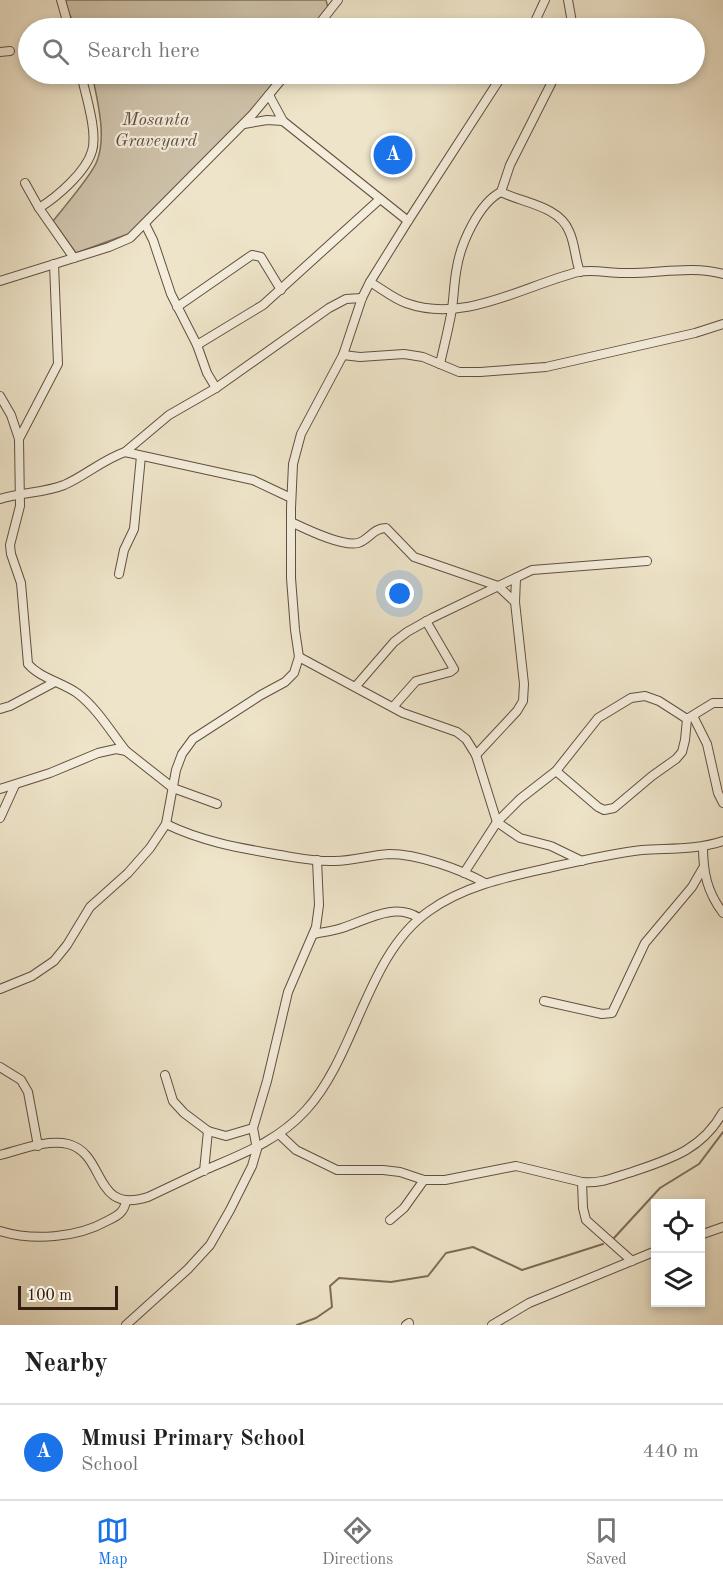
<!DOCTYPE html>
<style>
body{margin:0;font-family:"Old Standard TT",serif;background:#f6f6f6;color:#222}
.controls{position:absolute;right:18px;bottom:18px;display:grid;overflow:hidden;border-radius:0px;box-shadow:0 3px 9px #0003}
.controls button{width:54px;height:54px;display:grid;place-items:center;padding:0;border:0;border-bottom:2px solid #e0e0e0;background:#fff;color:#222;font:30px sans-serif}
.scale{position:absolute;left:18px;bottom:15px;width:100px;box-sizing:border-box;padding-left:6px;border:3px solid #341d11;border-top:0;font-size:16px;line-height:21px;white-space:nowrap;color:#341d11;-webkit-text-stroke:4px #f4eddc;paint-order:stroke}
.you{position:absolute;left:400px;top:594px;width:21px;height:21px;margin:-15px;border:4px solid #fff;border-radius:50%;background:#1a73e8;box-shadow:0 0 0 9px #1a73e833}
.badge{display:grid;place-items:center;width:39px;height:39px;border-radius:50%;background:#1a73e8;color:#fff;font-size:20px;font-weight:700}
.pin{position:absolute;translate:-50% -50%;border:3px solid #fff;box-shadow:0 2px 6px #0006}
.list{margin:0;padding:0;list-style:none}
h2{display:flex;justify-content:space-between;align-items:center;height:78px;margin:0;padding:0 24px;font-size:26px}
h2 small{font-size:20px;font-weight:400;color:#767676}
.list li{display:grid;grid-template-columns:39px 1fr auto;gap:18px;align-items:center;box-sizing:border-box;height:96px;padding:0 24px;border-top:2px solid #e0e0e0}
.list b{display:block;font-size:22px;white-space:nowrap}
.list p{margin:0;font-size:20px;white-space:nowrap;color:#767676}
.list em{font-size:20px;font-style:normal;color:#767676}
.icon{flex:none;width:33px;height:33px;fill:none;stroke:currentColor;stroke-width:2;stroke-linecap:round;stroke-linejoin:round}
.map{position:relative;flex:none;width:723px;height:1325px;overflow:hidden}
.search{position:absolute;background:#fff;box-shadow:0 3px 9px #0003;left:18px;right:18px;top:18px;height:66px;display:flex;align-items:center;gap:15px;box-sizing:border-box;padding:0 21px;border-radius:33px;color:#767676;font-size:22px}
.sheet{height:174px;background:#fff}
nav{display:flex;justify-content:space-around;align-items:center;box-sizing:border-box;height:84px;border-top:2px solid #e0e0e0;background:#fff;font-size:16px;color:#767676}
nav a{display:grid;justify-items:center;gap:3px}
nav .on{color:#1a73e8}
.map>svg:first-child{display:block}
.green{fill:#cec2aa;stroke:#81705e;stroke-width:1.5}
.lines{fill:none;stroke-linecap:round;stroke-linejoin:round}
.stream{stroke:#7e6c5a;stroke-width:2}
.minor-casing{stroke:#624f3f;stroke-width:10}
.minor{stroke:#f4eddc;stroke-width:8}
.labels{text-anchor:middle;stroke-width:4.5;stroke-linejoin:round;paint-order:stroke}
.park-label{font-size:18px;font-style:italic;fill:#624f3f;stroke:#f4eddc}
</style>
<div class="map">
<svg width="723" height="1325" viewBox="0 0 723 1325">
<rect width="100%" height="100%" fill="#eee4c9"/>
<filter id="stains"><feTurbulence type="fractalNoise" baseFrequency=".00333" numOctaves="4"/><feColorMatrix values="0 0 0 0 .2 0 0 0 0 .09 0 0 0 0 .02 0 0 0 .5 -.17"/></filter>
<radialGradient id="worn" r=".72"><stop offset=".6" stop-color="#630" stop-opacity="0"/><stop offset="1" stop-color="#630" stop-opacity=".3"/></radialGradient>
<g class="green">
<path d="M61,0H326L329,11L317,28H74L72,19Z"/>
<path d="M92,74H285L254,109L131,233L76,253L53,221C64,207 92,175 97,161C107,136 97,99 92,74Z"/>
</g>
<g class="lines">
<g class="stream">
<path d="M614,1238L660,1188L699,1164L723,1132"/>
<path d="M297,1325L316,1318L332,1307L330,1286L339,1278L391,1282L428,1276L446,1253L473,1247L522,1270L603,1244"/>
</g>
<g class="minor-casing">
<g id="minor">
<path d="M61,0L69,28"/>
<path d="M568,0L573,28"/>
<path d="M316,28L338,0"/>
<path d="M532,28L545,0"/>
<path d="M0,52L10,51"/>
<path d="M556,74L510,165L501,192C523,203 559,206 569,231C575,243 575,259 580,272"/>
<path d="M269,95L283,121"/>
<path d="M244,124L267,120L283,121L408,221"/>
<path d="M25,183L39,208L74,258"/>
<path d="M39,208C57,197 86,172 92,151C98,132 85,93 81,74"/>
<path d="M145,224L153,240L171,294L197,345L207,373L216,388"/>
<path d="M0,281L109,247L130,238L253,114L286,74"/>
<path d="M370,282C382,289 394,299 406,303C464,324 523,286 578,272C593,269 608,273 623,273C657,274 691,265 723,274"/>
<path d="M177,307L252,255L261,257L281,290"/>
<path d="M197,345L263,305L380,199"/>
<path d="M343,355L360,357L404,354L423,357L459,372H480L546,367L695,333L723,324"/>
<path d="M440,364C444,346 449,327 452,309C454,295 454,281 457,267C461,243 479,203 501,192"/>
<path d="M0,396L11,415L19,439L20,506L10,545L11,554L21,583L28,664C40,678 61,682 77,693C97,708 111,732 126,751"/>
<path d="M19,439L58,364L54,264"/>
<path d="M125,452L169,415L216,388L329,308L346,299L362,298"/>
<path d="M0,499C21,492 44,493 64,485C85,476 102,460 125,452L253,480L291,498"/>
<path d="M291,522C306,529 342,547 358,543C369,540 373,528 386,528L414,557L498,586L515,602"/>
<path d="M119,574L124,550L134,529L141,456"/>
<path d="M299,657L403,713L457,732L466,739L476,755L497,822L520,838L551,846L582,861"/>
<path d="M356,686L394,642L407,632L432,618L532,570L647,561"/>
<path d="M393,707L416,681L450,672L454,669L426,621"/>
<path d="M0,709L10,706L55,682"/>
<path d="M693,716L707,744L718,793L723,803"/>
<path d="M476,755L517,711L523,701L524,684L515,602L516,578"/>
<path d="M556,771L598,807L604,810L614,808L652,776L676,759L682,752L685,740L687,719"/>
<path d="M0,789L50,773L98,753L116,749L126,751L173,788L217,804"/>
<path d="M0,818L15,785"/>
<path d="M166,824C203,842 240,848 280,855C298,858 317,862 335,861C353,861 371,855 389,854C418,854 460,869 485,883"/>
<path d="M703,847C703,872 707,892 723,913"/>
<path d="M464,873L497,822L520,799L556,771L598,718L631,698L645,696L659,701L687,719L713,703H723"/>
<path d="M314,934C323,932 333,931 342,928C367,920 394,902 419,918"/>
<path d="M0,989L32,976L54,961L67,945L90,907L128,873L150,848L166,824L176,770L182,754L193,739L261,695L285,682L294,673L299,657L295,630L291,578V508L293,464L301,434L343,355L362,298L370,282L408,221L503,74"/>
<path d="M544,1001L602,1014L612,1013L645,943L692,887L703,868"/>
<path d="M0,1067L21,1080L28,1092L38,1146"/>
<path d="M165,1075L173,1101L184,1113L208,1131L226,1136L253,1128"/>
<path d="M279,1134L296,1150L337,1170H383L400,1172L424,1180H445L516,1166L582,1182L583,1208L586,1220L632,1261"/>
<path d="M0,1155C20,1150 47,1139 68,1144C107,1154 92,1215 148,1197C167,1188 186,1179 205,1170C242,1154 278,1141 306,1110C357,1054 366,955 429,911C467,884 513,876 557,866C585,860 614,853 642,850C670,848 696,850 723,841"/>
<path d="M204,1171L208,1131"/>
<path d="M582,1182C601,1184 614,1177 632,1172C670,1159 702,1150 723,1112"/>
<path d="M390,1220L404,1208L424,1180"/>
<path d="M0,1231C33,1241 77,1238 107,1221C117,1216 124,1213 126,1201"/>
<path d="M700,1235L723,1227"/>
<path d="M126,1325L188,1269L210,1245L230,1210L252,1166L257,1149L253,1128L267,1081L288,992L316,927L319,905L317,860"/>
<path d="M406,1325L409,1323"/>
<path d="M492,1325L529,1303L656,1251"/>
</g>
</g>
<use href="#minor" class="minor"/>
</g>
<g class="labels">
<g class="park-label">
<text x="156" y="125">Mosanta<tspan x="156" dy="21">Graveyard</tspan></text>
</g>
</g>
<rect width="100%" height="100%" filter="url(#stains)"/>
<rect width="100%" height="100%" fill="url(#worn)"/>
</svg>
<div class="controls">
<button><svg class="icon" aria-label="locate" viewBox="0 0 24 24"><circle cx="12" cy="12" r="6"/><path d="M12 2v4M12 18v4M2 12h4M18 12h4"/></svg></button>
<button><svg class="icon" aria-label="layers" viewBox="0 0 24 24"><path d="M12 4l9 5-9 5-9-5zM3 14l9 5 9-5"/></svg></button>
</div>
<div class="scale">100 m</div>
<div class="you"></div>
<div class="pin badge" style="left:393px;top:155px">A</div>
<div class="search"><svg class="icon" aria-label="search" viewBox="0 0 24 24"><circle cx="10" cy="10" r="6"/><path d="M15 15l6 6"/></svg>Search here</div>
</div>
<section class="sheet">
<h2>Nearby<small></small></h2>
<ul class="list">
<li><span class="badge">A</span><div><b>Mmusi Primary School</b><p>School</p></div><em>440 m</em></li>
</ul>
</section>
<nav>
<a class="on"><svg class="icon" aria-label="map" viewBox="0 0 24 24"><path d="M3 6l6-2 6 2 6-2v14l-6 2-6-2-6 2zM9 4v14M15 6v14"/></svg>Map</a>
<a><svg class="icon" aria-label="directions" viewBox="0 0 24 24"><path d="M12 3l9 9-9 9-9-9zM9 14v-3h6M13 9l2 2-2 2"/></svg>Directions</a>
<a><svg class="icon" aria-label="saved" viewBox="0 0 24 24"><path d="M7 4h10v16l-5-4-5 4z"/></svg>Saved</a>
</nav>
